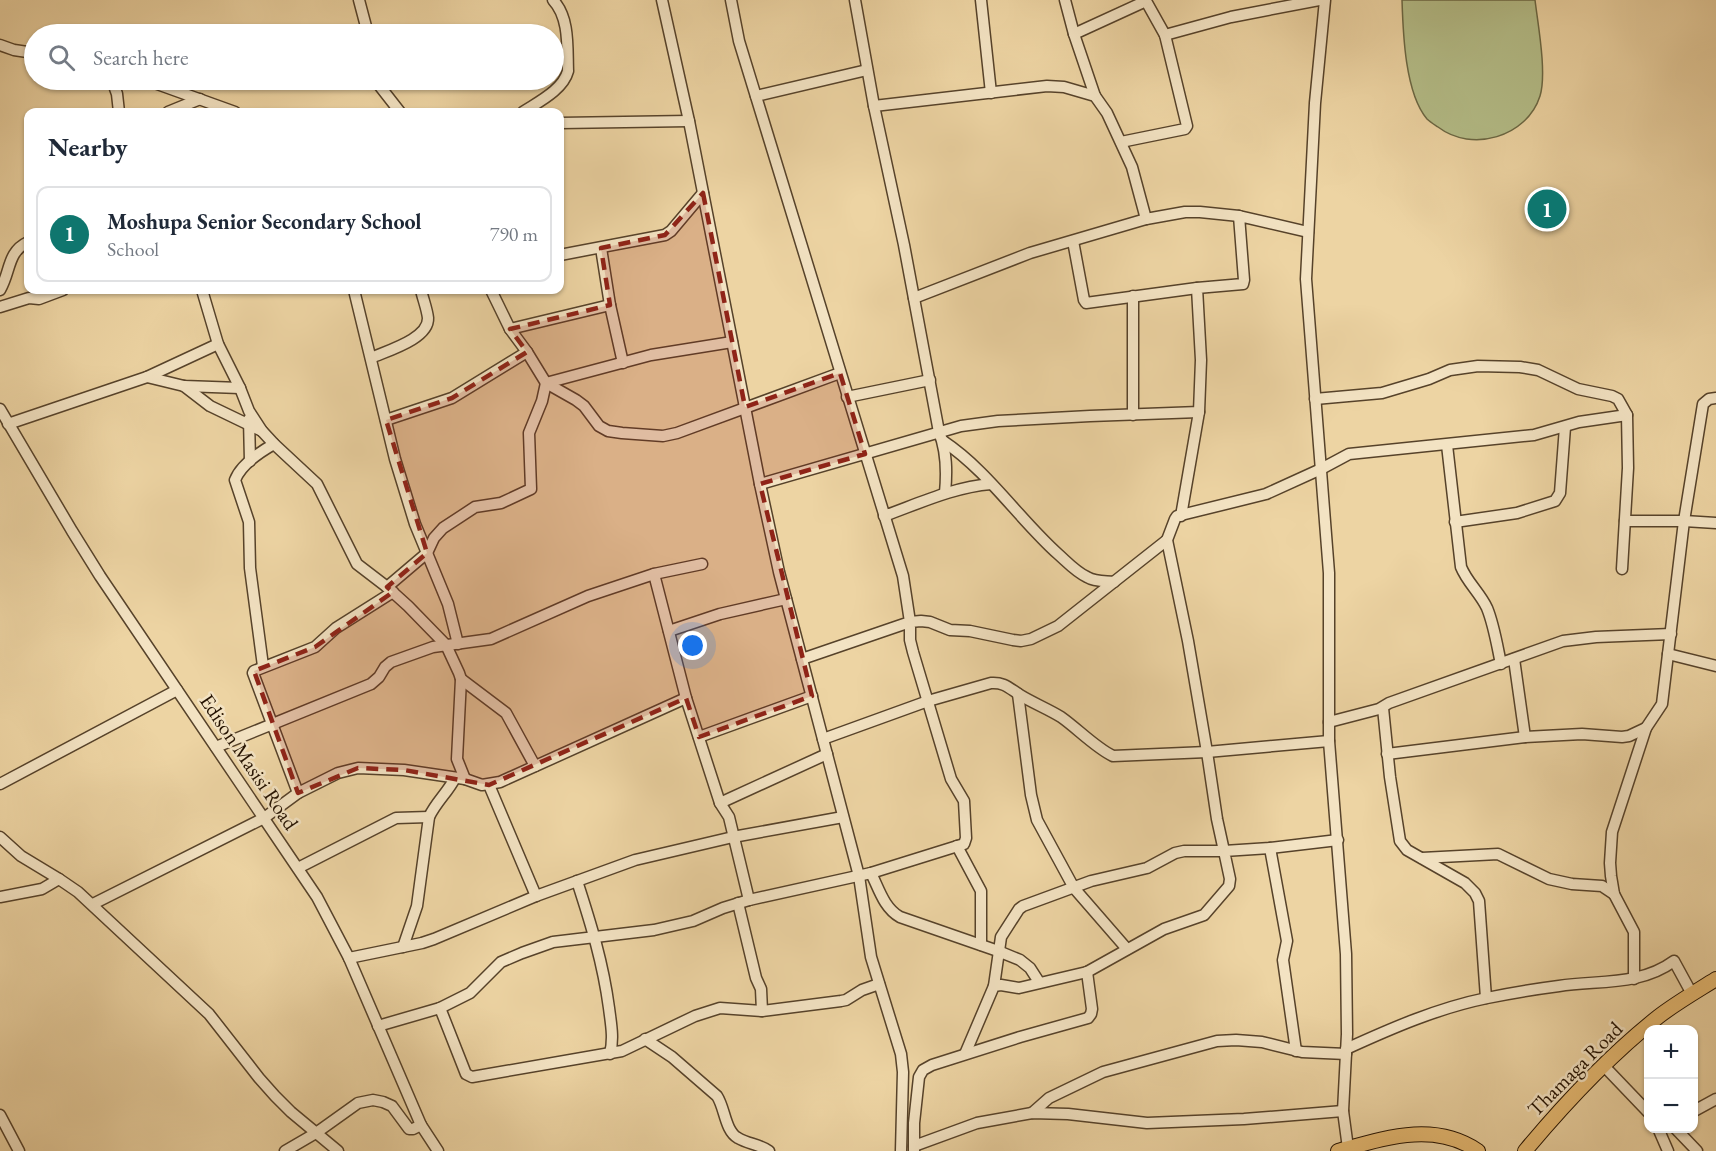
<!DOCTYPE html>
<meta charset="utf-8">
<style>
body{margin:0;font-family:"EB Garamond",serif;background:#f6f6f7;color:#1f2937}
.controls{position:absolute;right:18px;bottom:18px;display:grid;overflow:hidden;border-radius:12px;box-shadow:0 2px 4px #0004}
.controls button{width:54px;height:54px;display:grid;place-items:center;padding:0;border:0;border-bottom:2px solid #e0e1e3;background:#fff;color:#1f2937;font:30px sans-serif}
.you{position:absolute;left:693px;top:646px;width:21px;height:21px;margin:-15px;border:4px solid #fff;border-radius:50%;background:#1a73e8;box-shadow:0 0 0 9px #1a73e833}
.badge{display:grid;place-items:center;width:39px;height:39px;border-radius:50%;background:#0f766e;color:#fff;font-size:20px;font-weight:700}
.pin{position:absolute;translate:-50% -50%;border:3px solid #fff;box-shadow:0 2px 6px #0006}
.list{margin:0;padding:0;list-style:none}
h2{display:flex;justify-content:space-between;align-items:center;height:78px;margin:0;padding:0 24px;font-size:26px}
h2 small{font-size:20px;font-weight:400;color:#747a83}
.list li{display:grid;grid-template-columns:39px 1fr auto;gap:18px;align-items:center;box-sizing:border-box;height:96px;margin:0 12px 12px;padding:0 12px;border:2px solid #e0e1e3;border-radius:12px}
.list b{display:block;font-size:22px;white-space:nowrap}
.list p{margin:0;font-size:20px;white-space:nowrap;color:#747a83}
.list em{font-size:20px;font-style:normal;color:#747a83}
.icon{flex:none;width:33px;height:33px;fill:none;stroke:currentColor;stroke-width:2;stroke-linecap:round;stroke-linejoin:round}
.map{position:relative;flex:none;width:1716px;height:1151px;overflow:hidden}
.search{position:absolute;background:#fff;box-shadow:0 2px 4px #0004;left:24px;top:24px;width:540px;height:66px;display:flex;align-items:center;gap:15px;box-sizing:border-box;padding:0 21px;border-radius:33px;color:#747a83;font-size:22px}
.panel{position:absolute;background:#fff;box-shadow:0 2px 4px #0004;left:24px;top:108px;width:540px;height:186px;border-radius:12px}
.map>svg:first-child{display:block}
.green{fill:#b4bd88;stroke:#6c6844;stroke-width:1.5}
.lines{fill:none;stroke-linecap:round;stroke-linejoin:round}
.minor-casing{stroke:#56422a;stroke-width:13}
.major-casing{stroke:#241201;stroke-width:16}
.minor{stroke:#f3e3c3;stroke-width:10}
.major{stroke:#e6ba72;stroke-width:14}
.marked{fill:#8f2418;fill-opacity:0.2;stroke:#8f2418;stroke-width:4.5;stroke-dasharray:12 8;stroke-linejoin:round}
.labels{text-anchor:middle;stroke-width:5;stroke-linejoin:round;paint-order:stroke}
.street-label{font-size:21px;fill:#241201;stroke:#f3e3c3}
</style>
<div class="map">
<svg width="1716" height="1151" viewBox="0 0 1716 1151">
<rect width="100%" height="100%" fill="#edd4a3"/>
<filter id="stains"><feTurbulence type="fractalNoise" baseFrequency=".00333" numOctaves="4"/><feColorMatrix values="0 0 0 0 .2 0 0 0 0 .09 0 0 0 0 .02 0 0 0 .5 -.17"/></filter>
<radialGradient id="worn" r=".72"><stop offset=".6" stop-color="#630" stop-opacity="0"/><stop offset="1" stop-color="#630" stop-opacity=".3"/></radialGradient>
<path class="green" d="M1402,0H1535C1538,25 1547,73 1540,96C1527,137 1472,153 1438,127C1435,125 1430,122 1427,119C1405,93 1403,33 1402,0Z"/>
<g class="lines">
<g class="minor-casing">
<g id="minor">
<path d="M359,0L368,34"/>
<path d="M662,0L689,121L760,484L779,572L859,876L871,957L901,1054L903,1072L901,1151"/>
<path d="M731,0L739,41L903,576L910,622L802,659"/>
<path d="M855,0L874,106"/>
<path d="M981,0L991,93"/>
<path d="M1065,0L1074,34L1095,96"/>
<path d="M1325,0L1315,103L1306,279L1329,573V741L1346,954L1347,1034L1343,1111L1348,1148"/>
<path d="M1074,34L1146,1L1165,35"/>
<path d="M0,45L14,50L34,53"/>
<path d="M112,80L117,94L119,112"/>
<path d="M146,80L235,112"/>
<path d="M375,80L400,112"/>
<path d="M756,96L867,70"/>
<path d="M168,112L200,99"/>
<path d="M523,112C538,102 563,90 568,71C567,48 570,18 553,0"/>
<path d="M560,123L689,121"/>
<path d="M1121,142L1185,129L1187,126L1165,35L1231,17L1319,0"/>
<path d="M1073,241L1084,300L1086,303L1197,288"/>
<path d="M601,248L610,305L623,363"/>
<path d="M560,255L665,235L671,231L703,193"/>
<path d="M0,290C11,271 7,252 28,242"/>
<path d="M202,290L218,344L240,388L249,411L262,431L274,444L317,484L357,564L387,587L408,606L446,645L459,673L461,679L457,759L465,779"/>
<path d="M354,290L395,459L415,524L448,604L458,644"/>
<path d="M491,290L510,329L527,352L546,383L576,400L584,406L599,426L608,431L622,433L663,436L677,433L840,373"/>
<path d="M914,298L1030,253L1146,219"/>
<path d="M0,307L29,298L39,299L63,290"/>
<path d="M510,329L610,305"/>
<path d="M371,358C386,351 429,339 428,318C427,309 423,299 421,290"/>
<path d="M147,377L184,386L240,388"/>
<path d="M184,386L210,406L262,431"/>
<path d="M847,397L930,380"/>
<path d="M1315,399L1382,393L1429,379L1450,370L1478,366L1520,367L1538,370L1578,389L1612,396L1618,399L1627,415L1628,468L1622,569"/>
<path d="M0,409L72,531L100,576L317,897L349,958L421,1125L438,1151"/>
<path d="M1133,415V296"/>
<path d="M249,419L250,461"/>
<path d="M386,420L452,398L527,352"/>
<path d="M8,424L147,377L218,344"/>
<path d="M943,441C988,471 1018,518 1058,554C1067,562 1076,572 1087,577C1095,582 1105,581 1114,582"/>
<path d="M1447,445L1461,567C1467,582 1480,593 1487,608C1494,625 1497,645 1501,664"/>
<path d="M760,484L961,426L998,421L1090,416L1199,412L1201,360L1197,288L1243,284L1244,280L1239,216L1308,232"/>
<path d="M945,493C947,472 947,452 939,432L904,245L874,106L1047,86L1064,87L1095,96L1107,113L1132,167L1146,219L1185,212H1200L1239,216"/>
<path d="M884,516C920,503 954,487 991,484"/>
<path d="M1181,516L1199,412"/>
<path d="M1625,521H1684L1716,523"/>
<path d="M1455,522L1517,513L1555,501L1560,493L1565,427"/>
<path d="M654,574L686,698L720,803L729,817L749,900"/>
<path d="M387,587L427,553L434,538L443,528L475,507L501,503L531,489L529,433L542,401L546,383L651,355L732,342"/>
<path d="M669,631L720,614L786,599"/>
<path d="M1668,654L1716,666"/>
<path d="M1514,659L1525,737"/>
<path d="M263,666L250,568L249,522L235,480C241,464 260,452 274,444"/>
<path d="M461,679L506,713L535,766"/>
<path d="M1018,694L1031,795L1037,820L1074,888L1127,949"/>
<path d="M1383,708L1390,777L1400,841L1407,850L1465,883L1475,893L1479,901L1486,998"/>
<path d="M1329,722L1379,709L1389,703L1563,641L1596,637L1671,634"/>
<path d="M699,737L812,696"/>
<path d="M823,739L928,701L991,683C1004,682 1009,688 1020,695C1033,703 1048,709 1061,717C1078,729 1096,748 1113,756L1207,752L1217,819L1224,851H1184L1175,853L1147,868L1091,881L1023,906L1019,909L1001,937L994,986"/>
<path d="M1329,741L1207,752L1188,641L1167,540L1175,519L1177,516L1266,494L1321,469L1349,454L1534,435L1579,422L1627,415"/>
<path d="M216,747L371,684L379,677L385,667L391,662L433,647L491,639L588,596L654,574L702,564"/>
<path d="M1387,754L1525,737L1582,734L1622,737L1629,736L1646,728"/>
<path d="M0,784L177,690"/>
<path d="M489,785L536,896"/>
<path d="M298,793L253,673L254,671L315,647L336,628L393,592"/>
<path d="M720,803L827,754"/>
<path d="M0,837L21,856L59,879"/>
<path d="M957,846L981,891V945"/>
<path d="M1270,848L1287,941L1283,960L1296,1051"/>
<path d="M1422,858L1498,854L1549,879L1572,884L1602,886L1614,894"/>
<path d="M298,868L396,818L429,817"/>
<path d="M871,873C879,889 884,908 900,917L998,951L1020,960L1030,968L1039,982"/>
<path d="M577,881C591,924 603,963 609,1008C611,1024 614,1038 610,1054"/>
<path d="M0,897L42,889L59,879L78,892L209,1014L259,1078L275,1096L291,1112L338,1151"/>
<path d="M738,903L756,978L761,989L762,1011"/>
<path d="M93,904L264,818L298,793L338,773L358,768L404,770L465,779L482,785L500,782L686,698"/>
<path d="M403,947L417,906L429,817C436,802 448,792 455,778"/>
<path d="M349,958L422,943L434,939L536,896L635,860L733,837L843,817"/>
<path d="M1634,979V932L1614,894L1611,876L1610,863L1612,832L1646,728L1662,704L1684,521L1703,404L1709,399L1716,398"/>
<path d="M440,1008L466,1074L472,1077L622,1051L695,1016L720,1008L762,1011L841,1001L846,1000L862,990L879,984"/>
<path d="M378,1026L440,1008L470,993L501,962L522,953L553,942L654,930L693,921L723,908L749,900L871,873L964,844L966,838L964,801L951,779L913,652L910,640V622L921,621L930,622L950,630L970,631L1013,640L1021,641L1031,639L1058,626L1167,540"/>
<path d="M645,1039L672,1057L717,1096C725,1108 725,1131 738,1138C748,1144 759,1144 769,1151"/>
<path d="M1346,1049C1392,1028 1438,1008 1487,998C1511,993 1536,989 1559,986C1599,980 1640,986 1674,961L1692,994"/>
<path d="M965,1054L994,986L1001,985L1019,988L1087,972L1164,929L1204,915L1229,886L1230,879L1224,851L1270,848L1338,840"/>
<path d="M1604,1066L1648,1112"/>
<path d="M1694,1111L1716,1099"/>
<path d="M1032,1113L1049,1098L1103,1072L1217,1041L1236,1040L1262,1042L1302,1052L1346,1054"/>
<path d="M0,1115L19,1151"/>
<path d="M1658,1128L1668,1151"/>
<path d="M1675,1128L1697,1151"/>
<path d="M914,1146L977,1123L1032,1113L1068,1114L1147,1123L1244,1119L1343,1111"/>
<path d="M285,1151L316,1133L358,1103L373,1100L383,1102L392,1106L409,1129H413L421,1125"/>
<path d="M914,1151V1123L919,1077L923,1070L932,1065L1020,1037L1088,1018L1091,1014L1092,1009L1087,972"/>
</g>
</g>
<g class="major-casing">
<g id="major">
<path d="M1338,1151C1385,1138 1434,1121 1478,1151"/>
<path d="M1525,1151C1565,1103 1609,1056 1658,1017C1676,1003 1697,991 1716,979"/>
</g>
</g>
<use href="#minor" class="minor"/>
<use href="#major" class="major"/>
</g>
<path class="marked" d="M703,193L745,407L840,373L865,454L760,484L812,696L699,737L686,698L489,785L404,770L358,768L298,793L254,671L315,647L393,592L387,587L427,553L386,420L452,398L527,352L510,329L610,305L601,248L665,235Z"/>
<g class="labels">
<g class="street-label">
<text transform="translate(249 762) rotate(56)" y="7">Edison Masisi Road</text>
<text transform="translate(1575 1069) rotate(-45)" y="7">Thamaga Road</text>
</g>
</g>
<rect width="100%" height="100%" filter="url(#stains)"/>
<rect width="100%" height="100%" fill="url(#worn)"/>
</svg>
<div class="controls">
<button>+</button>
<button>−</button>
</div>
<div class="you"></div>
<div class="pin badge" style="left:1547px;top:209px">1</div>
<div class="search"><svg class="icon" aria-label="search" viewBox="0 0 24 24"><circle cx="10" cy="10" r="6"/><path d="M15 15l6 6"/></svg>Search here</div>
<section class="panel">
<h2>Nearby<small></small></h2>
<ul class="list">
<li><span class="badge">1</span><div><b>Moshupa Senior Secondary School</b><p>School</p></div><em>790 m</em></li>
</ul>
</section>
</div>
